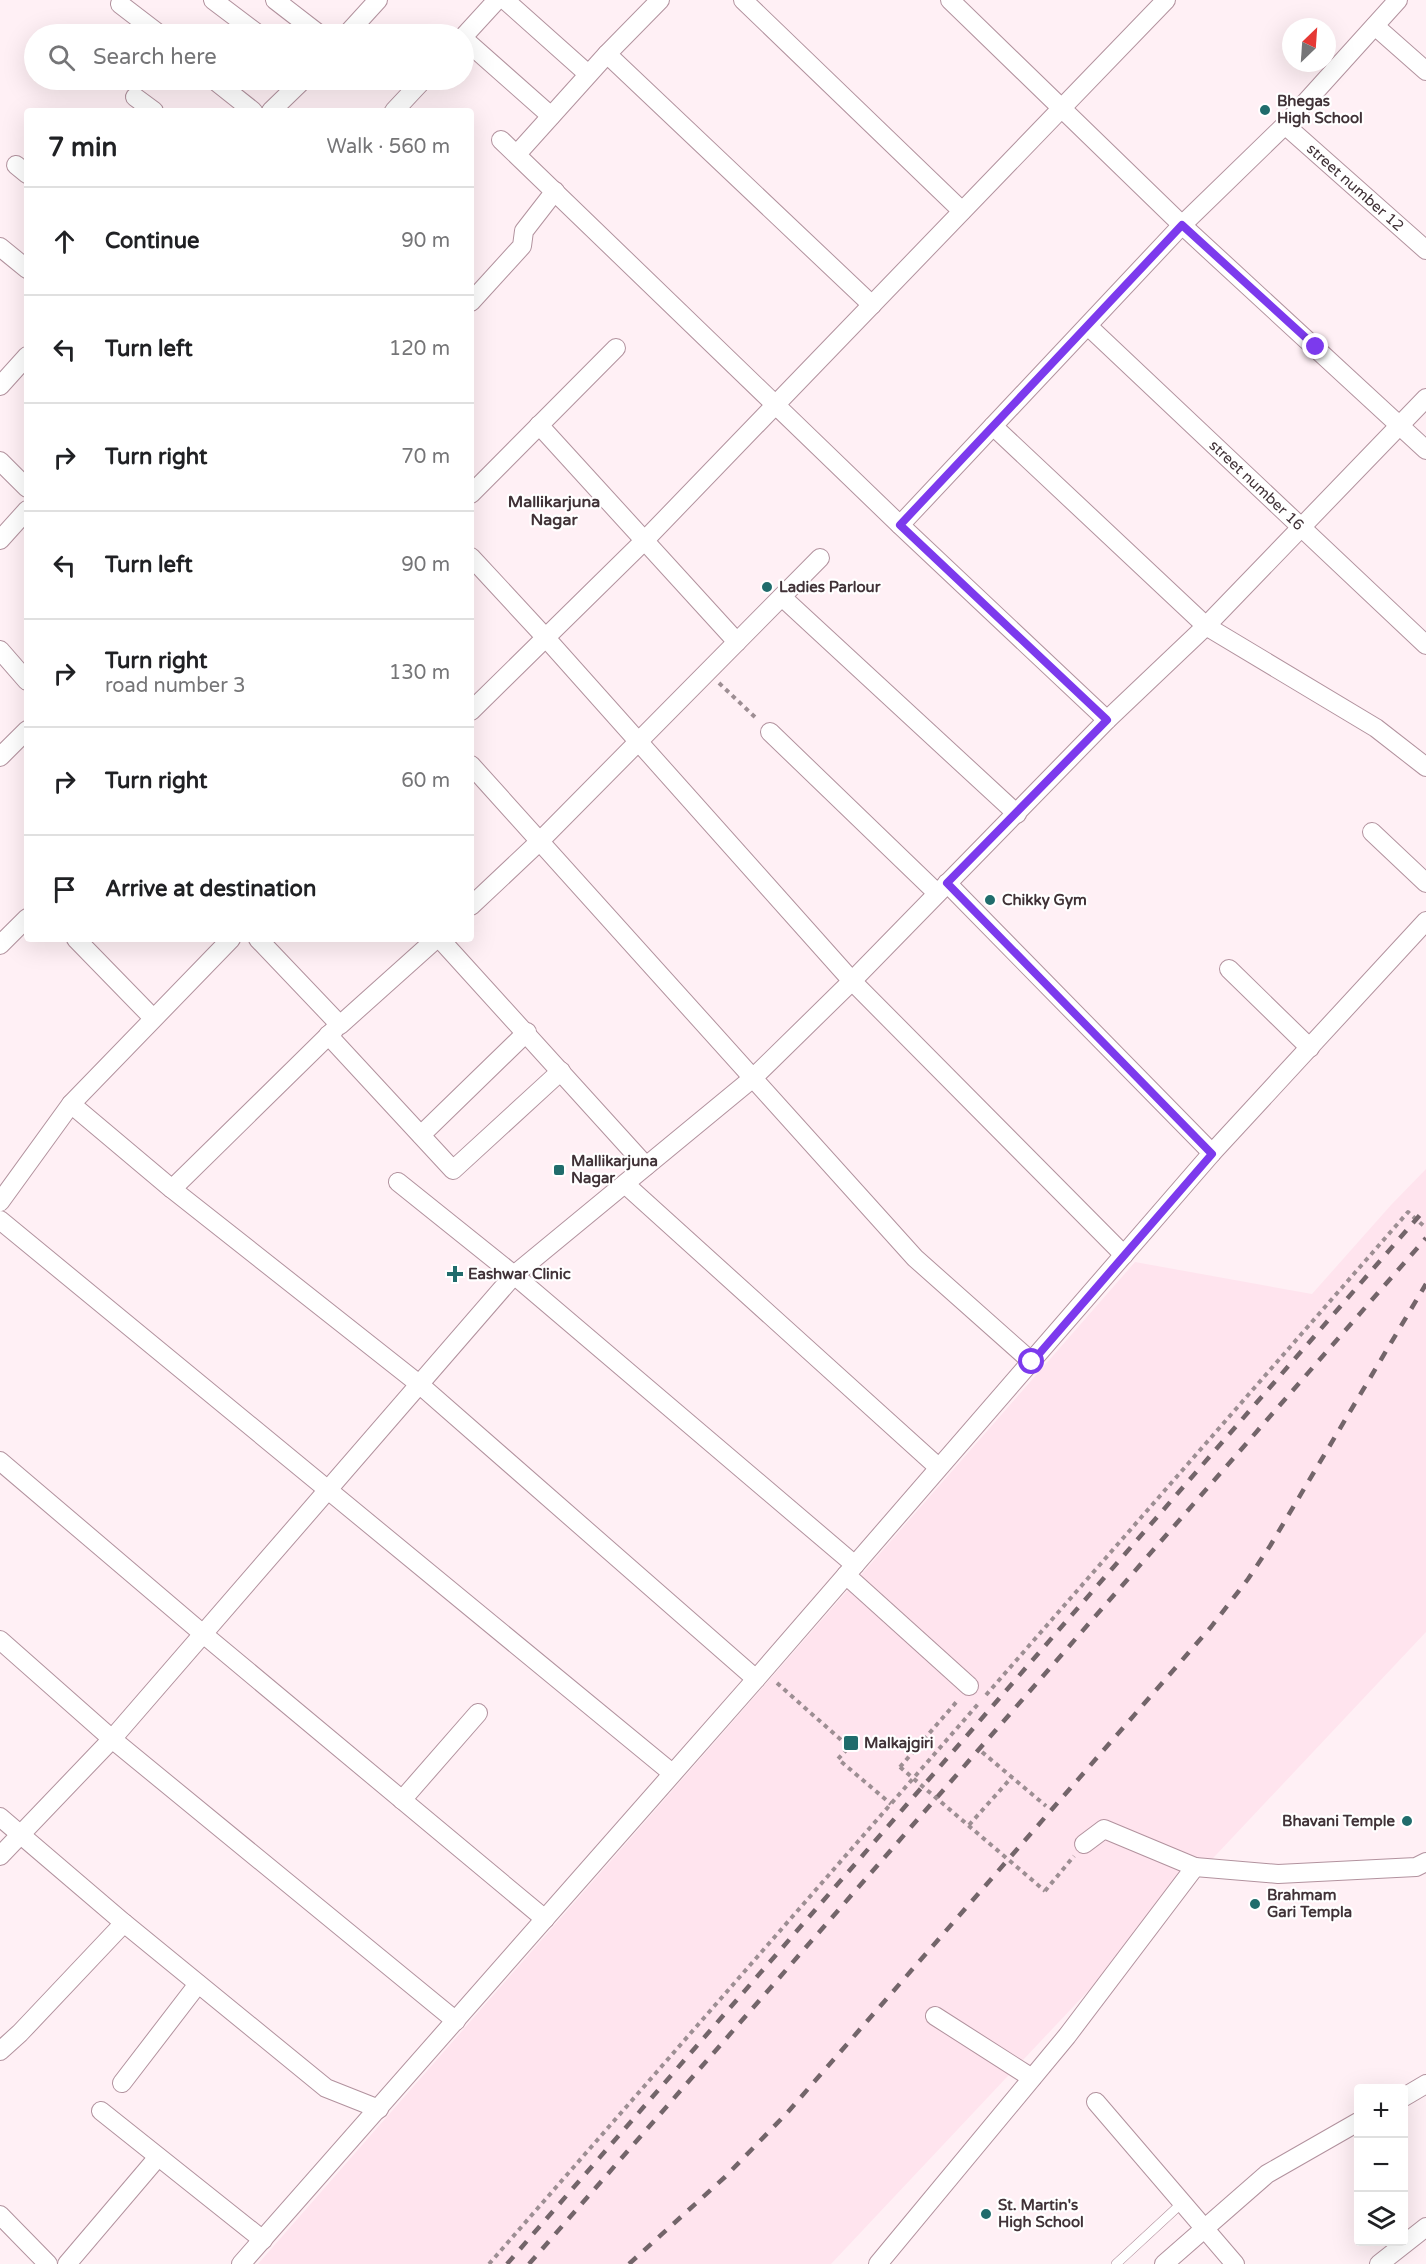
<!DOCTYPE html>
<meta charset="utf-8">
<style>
body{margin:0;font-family:"Varela Round",sans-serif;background:#f2f2f2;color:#202124}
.controls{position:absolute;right:18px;bottom:18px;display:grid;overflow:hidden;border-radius:6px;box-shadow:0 6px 24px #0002}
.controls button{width:54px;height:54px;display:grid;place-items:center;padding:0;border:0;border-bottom:2px solid #e0e0e0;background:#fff;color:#202124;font:30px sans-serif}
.compass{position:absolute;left:1282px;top:18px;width:54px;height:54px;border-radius:50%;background:#fff;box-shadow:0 6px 24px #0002;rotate:25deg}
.stop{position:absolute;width:18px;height:18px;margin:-14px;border:4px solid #7c3aed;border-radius:50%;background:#fff}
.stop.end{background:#7c3aed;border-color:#fff;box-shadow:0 2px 6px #0008}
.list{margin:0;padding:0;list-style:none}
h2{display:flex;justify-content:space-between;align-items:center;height:78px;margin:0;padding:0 24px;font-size:26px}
h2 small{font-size:20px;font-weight:400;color:#757577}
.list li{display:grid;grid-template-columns:39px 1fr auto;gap:18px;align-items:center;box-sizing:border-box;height:108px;padding:0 24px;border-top:2px solid #e0e0e0}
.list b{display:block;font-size:22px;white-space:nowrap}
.list p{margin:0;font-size:20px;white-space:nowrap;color:#757577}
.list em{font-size:20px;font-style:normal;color:#757577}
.icon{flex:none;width:33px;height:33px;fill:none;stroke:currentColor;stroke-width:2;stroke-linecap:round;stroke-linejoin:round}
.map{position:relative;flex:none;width:1426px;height:2264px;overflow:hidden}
.search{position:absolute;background:#fff;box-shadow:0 6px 24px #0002;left:24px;top:24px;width:450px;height:66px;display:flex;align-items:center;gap:15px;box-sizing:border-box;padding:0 21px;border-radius:33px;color:#757577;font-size:22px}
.panel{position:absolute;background:#fff;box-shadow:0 6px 24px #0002;left:24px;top:108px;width:450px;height:834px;border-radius:6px}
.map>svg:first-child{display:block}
.built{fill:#ffe4ee}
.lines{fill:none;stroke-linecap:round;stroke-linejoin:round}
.lane-casing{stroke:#b2929e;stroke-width:10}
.street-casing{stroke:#b2929e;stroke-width:20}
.path{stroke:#9d8e93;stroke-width:4;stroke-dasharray:4.5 4.5;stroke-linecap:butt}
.lane{stroke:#fff;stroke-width:9}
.street{stroke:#fff;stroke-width:18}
.rail{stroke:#73656a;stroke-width:4.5;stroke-dasharray:10 10;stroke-linecap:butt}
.path-bridge{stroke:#9d8e93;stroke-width:4;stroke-dasharray:4.5 4.5;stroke-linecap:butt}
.route{stroke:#7c3aed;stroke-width:8}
.poi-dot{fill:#206c6c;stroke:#fff;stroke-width:2}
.labels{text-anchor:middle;stroke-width:4.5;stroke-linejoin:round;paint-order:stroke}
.poi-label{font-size:15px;font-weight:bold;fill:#403237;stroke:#fff;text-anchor:start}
.street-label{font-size:15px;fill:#403237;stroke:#fff}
.neighbourhood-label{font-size:16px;font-weight:bold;fill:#403237;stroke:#fff}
</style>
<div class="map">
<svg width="1426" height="2264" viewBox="0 0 1426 2264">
<rect width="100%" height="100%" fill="#fff0f5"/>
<path class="built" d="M1426,1169V1632L831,2264H258L1135,1262L1312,1294L1391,1205Z"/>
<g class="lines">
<g class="lane-casing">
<path id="lane" d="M1116,2264L1183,2202"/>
</g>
<g class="street-casing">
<g id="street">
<path d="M213,0L258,34"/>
<path d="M275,0L319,34"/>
<path d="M505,0L588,74"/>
<path d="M743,0L962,211"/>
<path d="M950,0L1182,225L1426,450"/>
<path d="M120,4L159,34"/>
<path d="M1375,26L1426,71"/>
<path d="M347,34L378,0"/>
<path d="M464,36L497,0"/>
<path d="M464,39L551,116"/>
<path d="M607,54L872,305"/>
<path d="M214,80L253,111"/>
<path d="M135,97L154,111"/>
<path d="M271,111L303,80"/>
<path d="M394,111L423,80"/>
<path id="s1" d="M1285,125L1426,250"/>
<path d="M501,140L900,525L1107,720"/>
<path d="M517,154L607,54L660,0"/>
<path d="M16,165L27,174"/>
<path d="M0,247L27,269"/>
<path d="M471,302L522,246L524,231L555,191"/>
<path id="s2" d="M1088,326L1426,645"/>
<path d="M0,386L27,356"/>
<path d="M539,425L737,642"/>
<path d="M993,426L1206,626L1376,728L1426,767"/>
<path d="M0,461L27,488"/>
<path d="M471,494L616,348"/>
<path d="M900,525L1182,225L1285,125L1398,0"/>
<path d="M0,540L27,510"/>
<path d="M471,557L546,638L852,981L1124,1255"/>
<path d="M782,597L1017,814"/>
<path d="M0,650L27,681"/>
<path d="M471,711L645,540L1166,0"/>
<path d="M770,732L937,893"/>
<path d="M0,757L27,730"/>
<path d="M471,765L915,1258L1032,1362"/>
<path d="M1372,832L1426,883"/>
<path d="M947,883L1212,1153"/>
<path d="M471,906L540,841L820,558"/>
<path d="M76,939L153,1018"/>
<path d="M258,939L340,1025L436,939"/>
<path d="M440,939L646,1166"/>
<path d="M0,945L27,918"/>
<path d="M1229,969L1310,1048"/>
<path d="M328,1035L453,1170L561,1071"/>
<path d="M71,1104L172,1189L419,1384L756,1679"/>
<path d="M421,1135L527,1032"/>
<path d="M398,1182L514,1275L855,1565"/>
<path d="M625,1184L938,1467"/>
<path d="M172,1189L335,1029"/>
<path d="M0,1202L71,1104L231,939"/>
<path d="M0,1220L672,1773"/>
<path d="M0,1461L202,1633L545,1919"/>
<path d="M846,1575L969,1686"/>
<path d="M0,1640L112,1739L456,2021"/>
<path d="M402,1800L478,1713"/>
<path d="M0,1817L124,1923L326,2088L379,2109"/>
<path d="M1084,1844L1104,1829L1195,1867"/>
<path d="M0,1856L112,1739L514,1275L753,1078L852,981L1107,720L1206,626L1426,398"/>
<path d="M935,2016L1032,2078"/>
<path d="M0,2051L20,2033L124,1923"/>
<path d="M122,2083L198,1984"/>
<path d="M1404,2097L1426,2084"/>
<path d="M1096,2102L1235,2264"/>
<path d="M101,2111L263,2240"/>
<path d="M0,2215L48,2264"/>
<path d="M67,2264L158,2157"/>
<path d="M241,2264L756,1679L1212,1153L1426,921"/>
<path d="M878,2264L1067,2036L1195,1867L1278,1874L1416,1867L1426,1862"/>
<path d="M1164,2264L1267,2174L1358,2122"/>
<path d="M1379,2264L1426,2227"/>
</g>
</g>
<g class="path">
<path d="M719,683L757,719"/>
<path d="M777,1683L849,1747L838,1759L891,1804"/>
<path d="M986,1695L1408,1212L1426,1228"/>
<path d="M982,1752L1046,1806"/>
<path d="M900,1767L959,1699"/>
<path d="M969,1825L1012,1777"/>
<path d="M1045,1891L1074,1856"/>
<path d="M489,2264L979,1703"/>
</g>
<use href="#lane" class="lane"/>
<use href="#street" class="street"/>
<g class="rail">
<path d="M507,2264L1426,1208"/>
<path d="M529,2264L1426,1238"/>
<path d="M629,2264L725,2177L787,2113L1211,1627L1248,1579L1270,1546L1426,1284"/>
</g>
<path class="path-bridge" d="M900,1767L1045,1891"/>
</g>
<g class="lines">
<path class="route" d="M1032,1362L1212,1154L947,883L1107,720L900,525L1182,225L1316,347"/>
</g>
<g class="poi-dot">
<circle cx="1265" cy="110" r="6"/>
<circle cx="767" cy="587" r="6"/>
<circle cx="990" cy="900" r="6"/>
<rect x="553" y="1164" width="12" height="12" rx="3"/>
<path d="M452 1265h6v6h6v6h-6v6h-6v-6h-6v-6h6z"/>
<rect x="843" y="1735" width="16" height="16" rx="3"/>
<circle cx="1407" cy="1821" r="6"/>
<circle cx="1255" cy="1904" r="6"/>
<circle cx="986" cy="2214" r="6"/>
</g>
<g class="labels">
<g class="poi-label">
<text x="1277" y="106">Bhegas<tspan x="1277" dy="17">High School</tspan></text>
<text x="779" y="592">Ladies Parlour</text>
<text x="1002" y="905">Chikky Gym</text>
<text x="571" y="1166">Mallikarjuna<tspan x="571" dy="17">Nagar</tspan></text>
<text x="468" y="1279">Eashwar Clinic</text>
<text x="864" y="1748">Malkajgiri</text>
<text x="1395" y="1826" text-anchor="end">Bhavani Temple</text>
<text x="1267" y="1900">Brahmam<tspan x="1267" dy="17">Gari Templa</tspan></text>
<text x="998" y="2210">St. Martin's<tspan x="998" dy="17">High School</tspan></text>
</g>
<g class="street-label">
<text dy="5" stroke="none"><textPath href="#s1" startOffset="94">street number 12</textPath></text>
<text dy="5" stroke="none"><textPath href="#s2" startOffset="232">street number 16</textPath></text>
</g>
<g class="neighbourhood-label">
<text x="554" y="507">Mallikarjuna<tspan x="554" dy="18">Nagar</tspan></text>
</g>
</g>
</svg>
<div class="controls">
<button>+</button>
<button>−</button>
<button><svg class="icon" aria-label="layers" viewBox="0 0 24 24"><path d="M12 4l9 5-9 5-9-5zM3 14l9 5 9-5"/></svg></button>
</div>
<svg class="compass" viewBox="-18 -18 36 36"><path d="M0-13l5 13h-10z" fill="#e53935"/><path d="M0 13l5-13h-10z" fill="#757577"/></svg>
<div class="stop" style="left:1032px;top:1362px"></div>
<div class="stop end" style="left:1316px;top:347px"></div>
<div class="search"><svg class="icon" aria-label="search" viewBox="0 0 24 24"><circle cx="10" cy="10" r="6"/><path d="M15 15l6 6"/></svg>Search here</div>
<section class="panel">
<h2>7 min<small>Walk · 560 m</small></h2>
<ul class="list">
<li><svg class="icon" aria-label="ahead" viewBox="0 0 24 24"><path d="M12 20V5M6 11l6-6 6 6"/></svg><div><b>Continue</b></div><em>90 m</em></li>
<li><svg class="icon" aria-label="left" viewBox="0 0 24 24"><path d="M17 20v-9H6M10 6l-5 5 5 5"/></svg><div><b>Turn left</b></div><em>120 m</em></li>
<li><svg class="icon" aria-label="right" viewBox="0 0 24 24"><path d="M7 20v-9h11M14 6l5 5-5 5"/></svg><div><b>Turn right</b></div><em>70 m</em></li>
<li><svg class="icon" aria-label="left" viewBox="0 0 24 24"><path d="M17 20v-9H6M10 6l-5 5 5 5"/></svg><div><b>Turn left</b></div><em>90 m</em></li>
<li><svg class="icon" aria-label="right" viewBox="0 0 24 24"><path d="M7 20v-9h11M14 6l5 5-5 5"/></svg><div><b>Turn right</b><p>road number 3</p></div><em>130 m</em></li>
<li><svg class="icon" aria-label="right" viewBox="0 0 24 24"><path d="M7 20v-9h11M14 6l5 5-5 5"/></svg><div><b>Turn right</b></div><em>60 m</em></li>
<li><svg class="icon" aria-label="arrive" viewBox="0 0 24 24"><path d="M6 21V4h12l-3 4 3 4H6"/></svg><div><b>Arrive at destination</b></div></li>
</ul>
</section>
</div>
